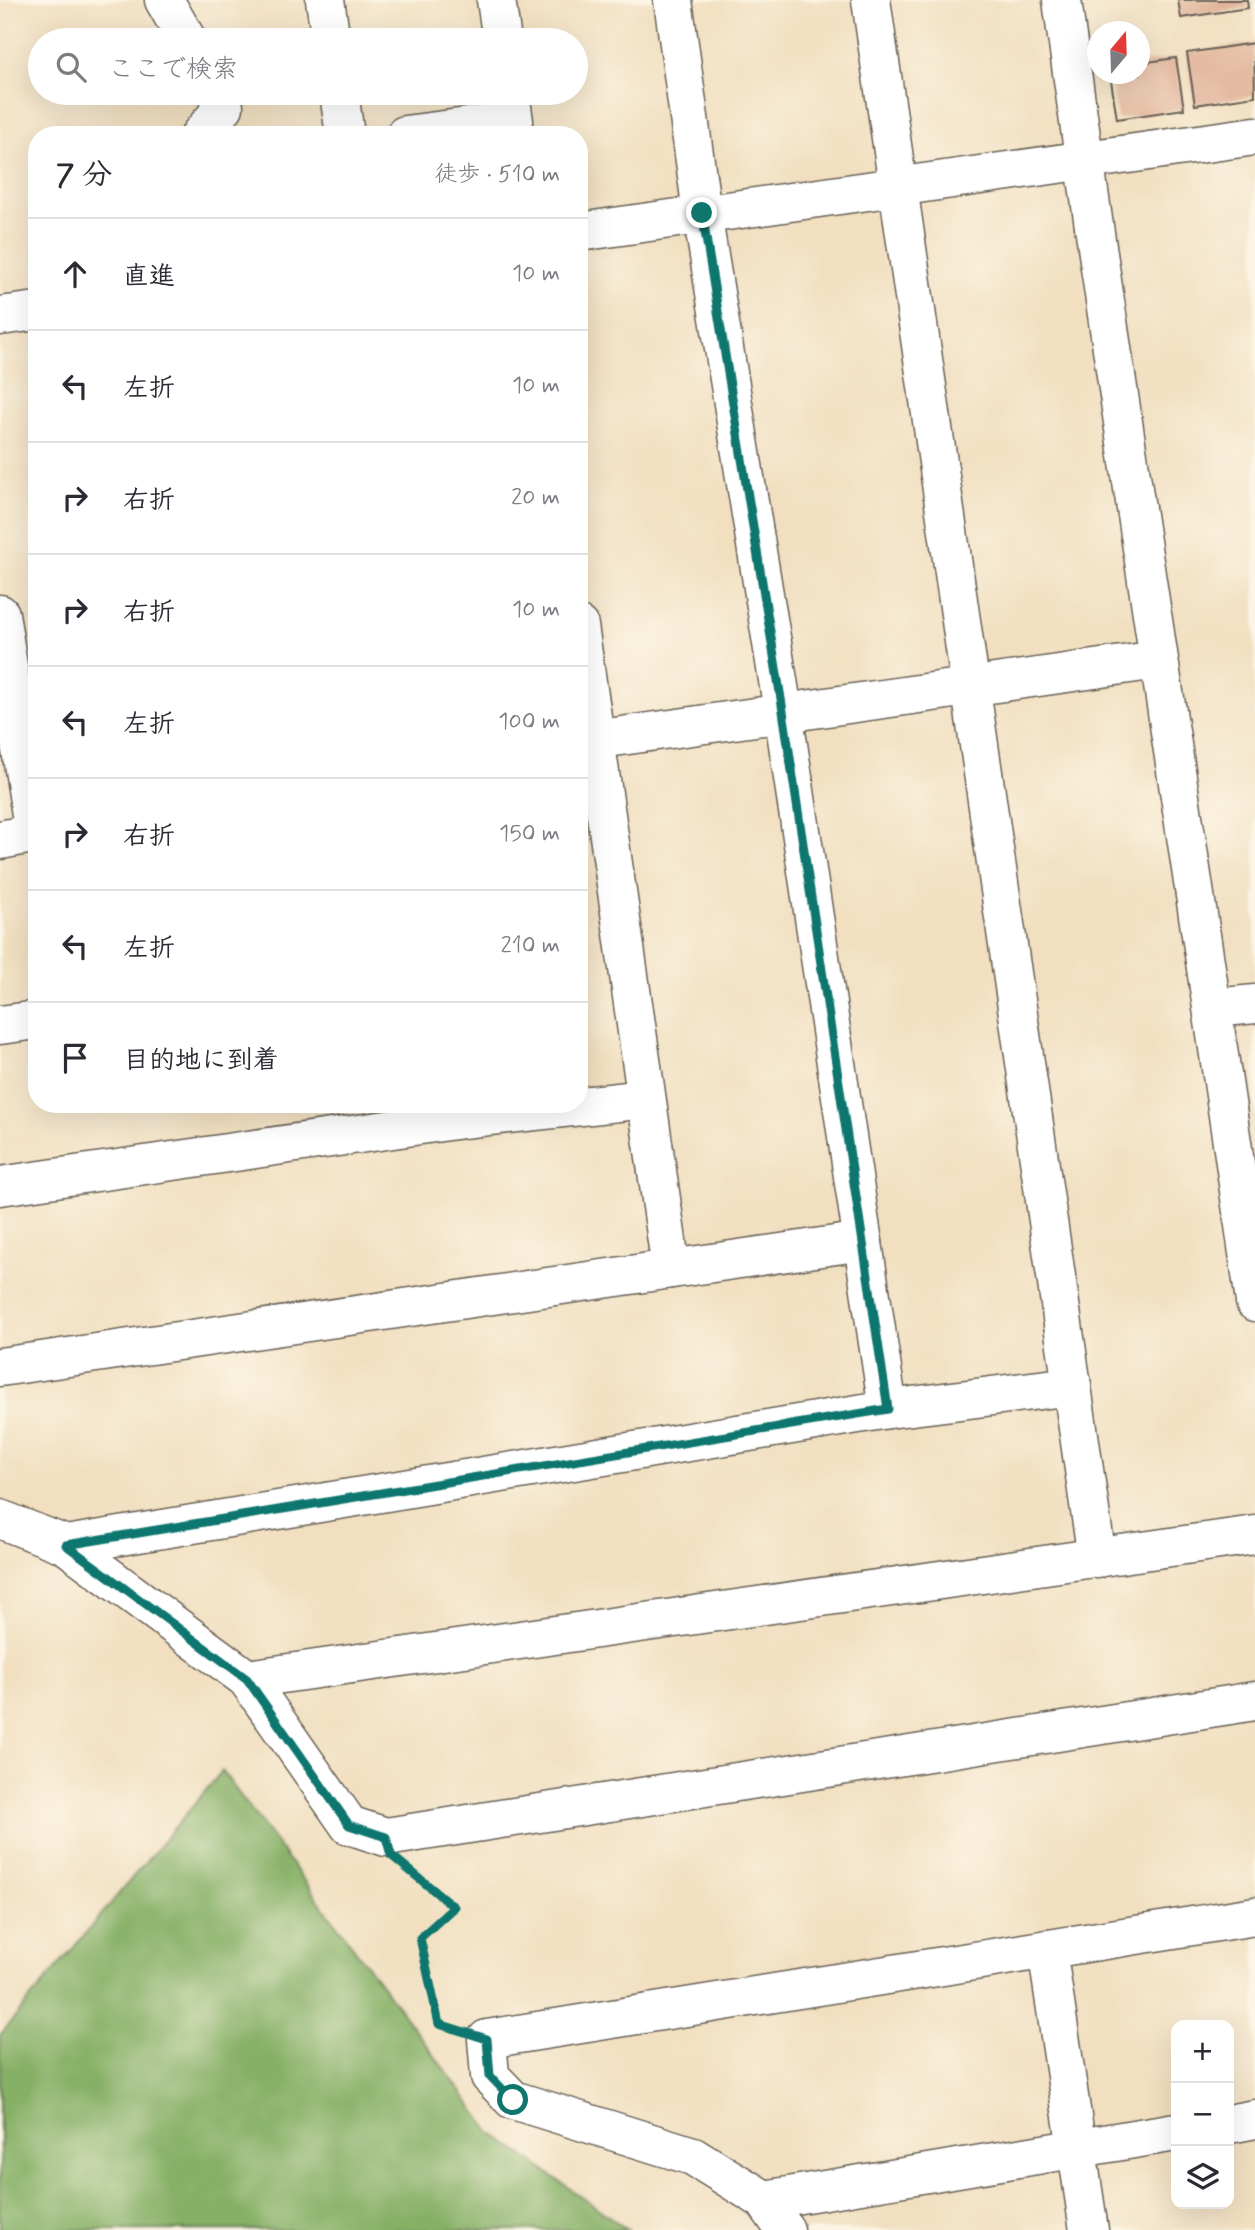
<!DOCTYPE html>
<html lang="ja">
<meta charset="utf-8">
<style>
body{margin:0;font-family:Mynerve,"Klee One",sans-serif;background:#f2f2f3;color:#2b2b33}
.controls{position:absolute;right:21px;bottom:21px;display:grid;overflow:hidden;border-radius:14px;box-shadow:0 7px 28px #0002}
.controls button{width:63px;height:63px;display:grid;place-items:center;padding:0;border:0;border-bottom:2px solid #e1e1e2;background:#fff;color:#2b2b33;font:35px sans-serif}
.compass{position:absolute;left:1087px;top:21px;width:63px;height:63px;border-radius:50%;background:#fff;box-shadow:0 7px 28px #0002;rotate:19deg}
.stop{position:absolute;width:21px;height:21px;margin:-16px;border:5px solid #0f766e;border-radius:50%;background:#fff}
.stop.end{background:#0f766e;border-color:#fff;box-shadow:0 2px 7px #0008}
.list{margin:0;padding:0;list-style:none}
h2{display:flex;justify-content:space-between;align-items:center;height:91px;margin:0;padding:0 28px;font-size:30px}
h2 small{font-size:23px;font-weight:400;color:#7c7c81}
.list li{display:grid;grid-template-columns:46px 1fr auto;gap:21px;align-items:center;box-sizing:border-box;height:112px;padding:0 28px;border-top:2px solid #e1e1e2}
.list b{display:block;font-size:26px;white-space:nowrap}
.list em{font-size:23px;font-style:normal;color:#7c7c81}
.icon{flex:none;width:38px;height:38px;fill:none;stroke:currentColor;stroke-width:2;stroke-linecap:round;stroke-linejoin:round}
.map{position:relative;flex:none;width:1255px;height:2230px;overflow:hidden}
.search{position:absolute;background:#fff;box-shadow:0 7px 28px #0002;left:28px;top:28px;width:560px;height:77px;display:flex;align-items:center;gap:18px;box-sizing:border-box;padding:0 24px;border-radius:38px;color:#7c7c81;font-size:26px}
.panel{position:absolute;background:#fff;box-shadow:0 7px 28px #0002;left:28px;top:126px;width:560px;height:987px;border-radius:28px}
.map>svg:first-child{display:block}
.forest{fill:#86b066;stroke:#516641;stroke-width:2}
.building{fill:#e1b49a}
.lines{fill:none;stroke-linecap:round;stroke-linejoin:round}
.minor-casing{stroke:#676055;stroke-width:41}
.path{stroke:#676055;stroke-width:4.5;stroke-dasharray:2 5;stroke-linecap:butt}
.minor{stroke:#fff;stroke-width:38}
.route{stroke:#0f766e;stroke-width:9}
</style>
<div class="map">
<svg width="1255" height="2230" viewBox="0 0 1255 2230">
<rect width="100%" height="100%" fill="#fcf5e5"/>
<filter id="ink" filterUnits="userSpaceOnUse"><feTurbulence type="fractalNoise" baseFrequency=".0143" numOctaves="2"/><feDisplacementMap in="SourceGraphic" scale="14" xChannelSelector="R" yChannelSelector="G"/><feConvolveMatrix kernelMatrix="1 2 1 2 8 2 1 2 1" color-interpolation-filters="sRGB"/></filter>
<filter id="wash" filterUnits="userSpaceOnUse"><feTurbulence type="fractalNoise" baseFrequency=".00686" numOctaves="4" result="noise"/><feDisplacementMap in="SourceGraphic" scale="28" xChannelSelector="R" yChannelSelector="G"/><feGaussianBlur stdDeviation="1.57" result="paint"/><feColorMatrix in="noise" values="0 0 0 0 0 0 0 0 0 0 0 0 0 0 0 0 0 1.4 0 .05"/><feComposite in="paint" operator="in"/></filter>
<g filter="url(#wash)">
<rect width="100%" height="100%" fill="#f1dfc0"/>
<path class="forest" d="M222,1771L492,2133L628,2230H0V2035Z"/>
<g id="blocks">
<g class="building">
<path d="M1178,0H1247L1248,8L1181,18Z"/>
<path d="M1254,43L1255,96L1195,105L1187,53Z"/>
<path d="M1176,58L1184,109L1117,119L1110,74H1140V63Z"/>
</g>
</g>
</g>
<g filter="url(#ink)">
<use href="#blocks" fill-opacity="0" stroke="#676055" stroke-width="2"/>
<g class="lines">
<g class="minor-casing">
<g id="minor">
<path d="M164,0L187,40"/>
<path d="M325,0L331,40"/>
<path d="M496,0L502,40"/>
<path d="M871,0L1097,1559"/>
<path d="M1062,0C1121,435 1194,868 1255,1302"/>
<path d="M339,93L345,135"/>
<path d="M200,135L224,107L216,93"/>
<path d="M405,135L514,121L510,93"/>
<path d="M579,232L1255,136"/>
<path d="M0,316L37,311"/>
<path d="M0,614L34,834"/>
<path d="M579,626L671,1269"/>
<path d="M579,742L1158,660"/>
<path d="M0,840L37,833"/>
<path d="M1214,1008L1255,1004"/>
<path d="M0,1025L37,1020"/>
<path d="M462,1119L646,1099"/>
<path d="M0,1186L462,1119L459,1104"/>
<path d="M0,1367L863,1241"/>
<path d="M888,1409L1072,1386"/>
<path d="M0,1519L66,1545L247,1679L349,1825L386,1837L1255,1701"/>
<path d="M66,1545L888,1409L783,711L702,213L673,0"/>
<path d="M247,1679L1255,1535"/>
<path d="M1047,1949L1089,2230"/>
<path d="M1229,2124L1255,2119"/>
<path d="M764,2200L1176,2132"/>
<path d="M785,2230L764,2200L693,2156L513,2100L490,2076L487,2039L1255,1916"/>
</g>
</g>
<path class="path" d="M411,1872L454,1907L420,1938L439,2024L453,2028"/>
<use href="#minor" class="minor"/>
</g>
</g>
<g class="lines" filter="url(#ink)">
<path class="route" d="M513,2100L490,2076L487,2039L439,2024L420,1938L454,1907L391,1855L386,1837L349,1825L247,1679L66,1545L888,1409L783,711L702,213"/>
</g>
</svg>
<div class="controls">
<button>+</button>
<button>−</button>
<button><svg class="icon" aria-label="layers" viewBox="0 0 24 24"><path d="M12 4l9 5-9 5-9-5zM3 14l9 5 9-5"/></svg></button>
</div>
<svg class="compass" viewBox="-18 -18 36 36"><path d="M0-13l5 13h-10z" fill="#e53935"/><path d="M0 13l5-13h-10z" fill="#7c7c81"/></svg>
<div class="stop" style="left:513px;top:2100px"></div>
<div class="stop end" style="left:702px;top:213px"></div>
<div class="search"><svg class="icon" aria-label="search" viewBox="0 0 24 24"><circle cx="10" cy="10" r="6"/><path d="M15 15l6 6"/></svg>ここで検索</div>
<section class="panel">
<h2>7 分<small>徒歩 · 510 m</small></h2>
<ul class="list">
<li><svg class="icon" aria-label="ahead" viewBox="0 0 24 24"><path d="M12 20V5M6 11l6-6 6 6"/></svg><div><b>直進</b></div><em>10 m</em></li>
<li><svg class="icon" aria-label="left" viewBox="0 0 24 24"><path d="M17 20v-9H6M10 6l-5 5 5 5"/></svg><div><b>左折</b></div><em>10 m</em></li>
<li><svg class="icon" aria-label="right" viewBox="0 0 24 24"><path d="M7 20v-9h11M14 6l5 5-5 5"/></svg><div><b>右折</b></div><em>20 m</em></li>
<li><svg class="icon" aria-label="right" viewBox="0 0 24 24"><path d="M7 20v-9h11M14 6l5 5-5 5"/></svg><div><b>右折</b></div><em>10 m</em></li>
<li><svg class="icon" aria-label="left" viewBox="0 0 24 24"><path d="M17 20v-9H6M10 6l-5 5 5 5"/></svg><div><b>左折</b></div><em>100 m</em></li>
<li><svg class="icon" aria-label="right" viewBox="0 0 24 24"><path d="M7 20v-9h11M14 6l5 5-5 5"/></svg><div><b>右折</b></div><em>150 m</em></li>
<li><svg class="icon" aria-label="left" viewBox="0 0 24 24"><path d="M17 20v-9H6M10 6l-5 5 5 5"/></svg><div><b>左折</b></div><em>210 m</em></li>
<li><svg class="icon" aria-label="arrive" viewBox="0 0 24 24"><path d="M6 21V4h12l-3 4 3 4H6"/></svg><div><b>目的地に到着</b></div></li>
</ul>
</section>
</div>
